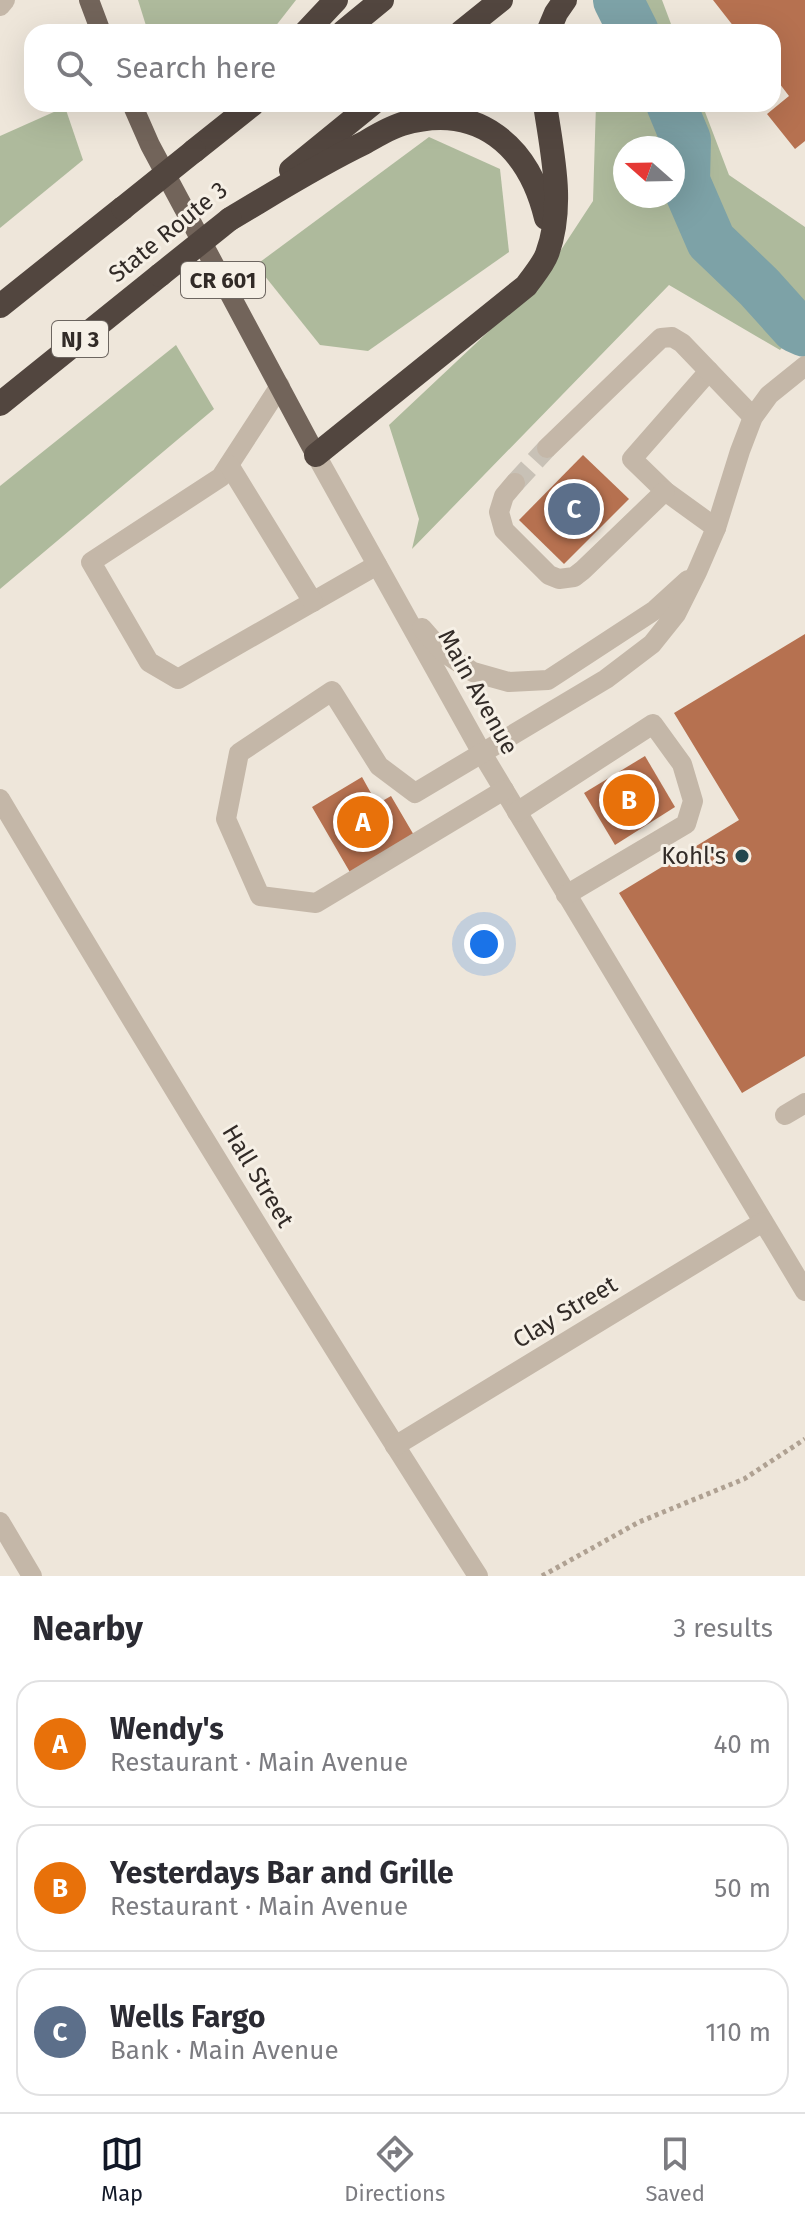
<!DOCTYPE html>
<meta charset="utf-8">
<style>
body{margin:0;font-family:"Fira Sans",sans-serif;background:#f7f7f7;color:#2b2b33}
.compass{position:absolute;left:613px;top:136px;width:72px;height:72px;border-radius:50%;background:#fff;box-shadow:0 8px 32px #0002;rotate:290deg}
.you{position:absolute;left:484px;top:944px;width:28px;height:28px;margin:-20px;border:6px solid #fff;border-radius:50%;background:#1a73e8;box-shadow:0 0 0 12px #1a73e833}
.badge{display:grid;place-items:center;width:52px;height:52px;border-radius:50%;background:#111827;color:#fff;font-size:26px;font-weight:700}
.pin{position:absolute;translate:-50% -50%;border:4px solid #fff;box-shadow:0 2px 8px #0006}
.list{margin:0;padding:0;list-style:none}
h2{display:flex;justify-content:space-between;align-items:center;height:104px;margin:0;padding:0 32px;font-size:34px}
h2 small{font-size:26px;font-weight:400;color:#7c7c81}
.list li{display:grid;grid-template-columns:52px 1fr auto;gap:24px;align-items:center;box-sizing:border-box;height:128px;margin:0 16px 16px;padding:0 16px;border:2px solid #e1e1e2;border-radius:24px}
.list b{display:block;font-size:30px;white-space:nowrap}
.list p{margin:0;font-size:26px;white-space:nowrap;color:#7c7c81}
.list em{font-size:26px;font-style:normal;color:#7c7c81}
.icon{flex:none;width:44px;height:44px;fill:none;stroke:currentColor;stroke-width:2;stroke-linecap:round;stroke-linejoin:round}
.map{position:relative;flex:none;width:805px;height:1576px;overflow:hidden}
.search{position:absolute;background:#fff;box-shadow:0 8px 32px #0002;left:24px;right:24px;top:24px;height:88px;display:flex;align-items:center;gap:20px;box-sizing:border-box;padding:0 28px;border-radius:24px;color:#7c7c81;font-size:30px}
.sheet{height:536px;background:#fff}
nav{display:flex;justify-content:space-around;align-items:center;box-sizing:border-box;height:112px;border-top:2px solid #e1e1e2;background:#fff;font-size:22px;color:#7c7c81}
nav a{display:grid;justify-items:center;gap:4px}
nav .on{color:#111827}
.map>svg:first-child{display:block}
.green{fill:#aeba9c;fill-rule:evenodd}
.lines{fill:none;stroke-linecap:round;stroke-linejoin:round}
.river{stroke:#7da2a7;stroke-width:50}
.building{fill:#b67150}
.minor-tunnel{stroke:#c8c1b6;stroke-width:20;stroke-dasharray:20 10;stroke-linecap:butt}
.path{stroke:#afa192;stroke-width:5;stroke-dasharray:4 4;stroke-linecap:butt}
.minor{stroke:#c4b7a8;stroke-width:20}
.major{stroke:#72645a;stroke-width:20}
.highway{stroke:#52463f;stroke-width:24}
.highway-bridge{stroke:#52463f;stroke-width:24}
.poi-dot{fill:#22474e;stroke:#f6f0e6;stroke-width:3}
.labels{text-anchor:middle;stroke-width:6;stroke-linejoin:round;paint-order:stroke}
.shield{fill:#f6f0e6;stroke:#6d6660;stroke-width:2}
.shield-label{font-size:22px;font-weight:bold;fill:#322b27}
.street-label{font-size:24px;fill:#322b27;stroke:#f6f0e6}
.poi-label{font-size:24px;fill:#322b27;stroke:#f6f0e6;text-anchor:end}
</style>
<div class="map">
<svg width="805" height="1576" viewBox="0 0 805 1576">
<rect width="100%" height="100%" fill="#eee6da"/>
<g class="green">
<path d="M138,0H296L271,32H148Z"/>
<path d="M627,0H662L674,32H605Z"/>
<path d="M596,104H702L729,175L805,227V322L780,350L669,285L412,549L419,519L389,425L538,285L593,201ZM625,148H673V196H625Z"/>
<path d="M65,107L83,160L0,228V136Z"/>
<path d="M429,137L500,169L509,252L368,351L320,345L256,265Z"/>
<path d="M176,345L214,409L0,589V486Z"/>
</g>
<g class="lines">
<g class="river">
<path d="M618,0L634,32"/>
<path d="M671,104L686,140L685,181L711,241L759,287L796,328L805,332"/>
</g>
</g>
<g class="building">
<path d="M713,0H805V141L795,149L767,114L789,96L773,75V32H738Z"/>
<path d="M583,455L629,499L564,564L519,520Z"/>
<path d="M805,634V1056L742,1093L619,893L739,820L674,713Z"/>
<path d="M645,756L675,807L615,845L584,793Z"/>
<path d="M362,777L377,804L391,796L415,837L351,874L312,807Z"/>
</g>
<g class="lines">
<path class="minor-tunnel" d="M515,483L547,448"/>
<path class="path" d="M542,1576L639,1522L744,1479L805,1439"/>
<g class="minor">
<path d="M0,6L5,0"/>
<path d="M709,371L632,459L665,491L716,528"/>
<path d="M280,386L221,477L91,562L149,662L178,679L377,565"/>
<path d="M547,448L661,338L672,337L682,343L753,417"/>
<path d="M316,455L483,755L805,1291"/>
<path d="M229,465L313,602"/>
<path d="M515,483L504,496L499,512L504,530L549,575L559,579L574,577L583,570L665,491"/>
<path d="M422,628L443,652L473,672L509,682L548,680L655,610L688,580"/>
<path d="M504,790L316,903L260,896L226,819L239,753L332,691L379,766L415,793L606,679L652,644L676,614L697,572L716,528L740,451L753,417L769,395L805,366"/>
<path d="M0,799C155,1061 314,1320 478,1576"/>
<path d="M517,812L653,724L682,764L693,801L686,824L566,895"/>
<path d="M785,1115L805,1103"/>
<path d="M395,1446L763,1222"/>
<path d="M0,1522L32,1576"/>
</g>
<g class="major">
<path d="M89,0L101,32"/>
<path d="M132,104L150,145L316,455"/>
</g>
<g class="highway">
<path d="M306,32L336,0"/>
<path d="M343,32L382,0"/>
<path d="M461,32L501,0"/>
<path d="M548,32L556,13L565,0"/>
<path d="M194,151L253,104"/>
<path d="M291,170L372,104"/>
<path d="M230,219C274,193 318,165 364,143C376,136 389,128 402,124C479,101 529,147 546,218"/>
<path d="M0,306L123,208"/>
<path d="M0,404L160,275"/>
<path d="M316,455L526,286C533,276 543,265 547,254C565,206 552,153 545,104"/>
</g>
<g class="highway-bridge">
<path d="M123,208L194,151"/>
<path d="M160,275L230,219"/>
</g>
</g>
<circle class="poi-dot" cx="742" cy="856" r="8"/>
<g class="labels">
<g class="shield">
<rect x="181" y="262" width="84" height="36" rx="6"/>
<rect x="52" y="321" width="56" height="36" rx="6"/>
</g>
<g class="shield-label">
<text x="223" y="288">CR 601</text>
<text x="80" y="347">NJ 3</text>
</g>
<g class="street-label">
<text transform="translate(168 232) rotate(-39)" y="8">State Route 3</text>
<text transform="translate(478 692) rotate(61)" y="8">Main Avenue</text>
<text transform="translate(258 1176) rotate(59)" y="8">Hall Street</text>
<text transform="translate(565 1312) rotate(-31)" y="8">Clay Street</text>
</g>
<g class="poi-label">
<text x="726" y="864">Kohl's</text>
</g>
</g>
</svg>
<svg class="compass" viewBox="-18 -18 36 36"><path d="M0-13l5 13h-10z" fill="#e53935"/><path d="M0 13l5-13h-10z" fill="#7c7c81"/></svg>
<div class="you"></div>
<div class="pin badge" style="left:363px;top:822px;background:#e8710a">A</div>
<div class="pin badge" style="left:629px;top:800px;background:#e8710a">B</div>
<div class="pin badge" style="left:574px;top:509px;background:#5c6f8a">C</div>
<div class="search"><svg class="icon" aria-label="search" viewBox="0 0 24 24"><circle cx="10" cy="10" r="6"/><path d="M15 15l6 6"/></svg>Search here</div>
</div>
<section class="sheet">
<h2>Nearby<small>3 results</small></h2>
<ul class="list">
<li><span class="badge" style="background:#e8710a">A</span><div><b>Wendy's</b><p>Restaurant · Main Avenue</p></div><em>40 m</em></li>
<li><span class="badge" style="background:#e8710a">B</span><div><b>Yesterdays Bar and Grille</b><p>Restaurant · Main Avenue</p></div><em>50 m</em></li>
<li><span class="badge" style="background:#5c6f8a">C</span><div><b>Wells Fargo</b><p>Bank · Main Avenue</p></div><em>110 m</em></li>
</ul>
</section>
<nav>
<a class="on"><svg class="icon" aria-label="map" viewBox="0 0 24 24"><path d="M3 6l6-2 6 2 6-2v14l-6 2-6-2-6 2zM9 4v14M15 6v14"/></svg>Map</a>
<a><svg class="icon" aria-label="directions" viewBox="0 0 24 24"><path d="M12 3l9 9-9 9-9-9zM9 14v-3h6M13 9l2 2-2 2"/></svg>Directions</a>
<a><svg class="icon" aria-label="saved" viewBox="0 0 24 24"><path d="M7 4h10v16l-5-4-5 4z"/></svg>Saved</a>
</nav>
